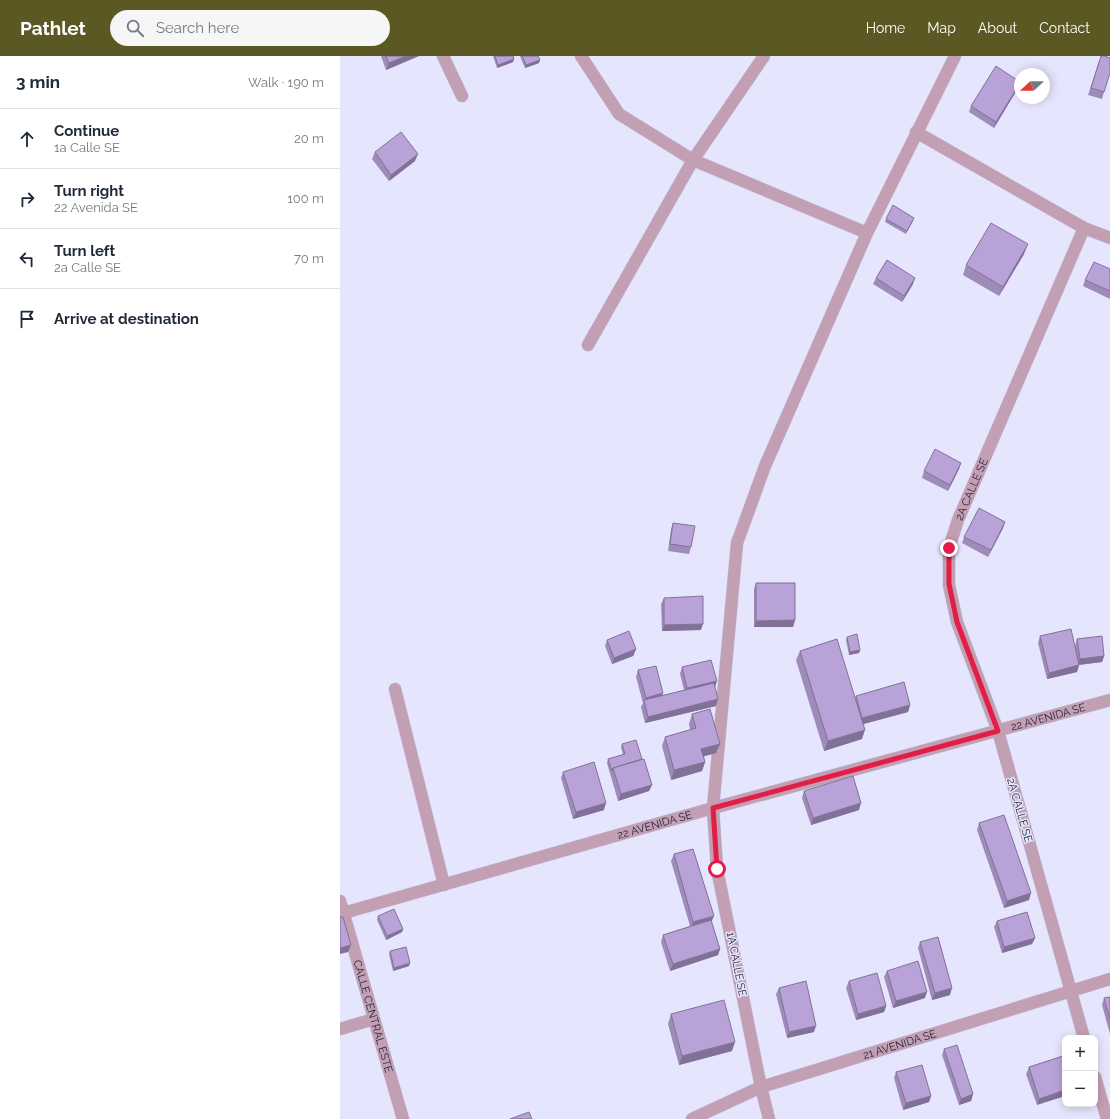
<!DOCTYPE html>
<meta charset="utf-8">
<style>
body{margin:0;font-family:Raleway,sans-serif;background:#f6f6f7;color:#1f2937}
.controls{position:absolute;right:12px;bottom:12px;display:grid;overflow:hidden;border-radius:8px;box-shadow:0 2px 10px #0003}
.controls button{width:36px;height:36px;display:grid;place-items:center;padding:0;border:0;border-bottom:1px solid #e0e1e3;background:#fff;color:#1f2937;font:20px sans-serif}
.compass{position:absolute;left:674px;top:12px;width:36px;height:36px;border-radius:50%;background:#fff;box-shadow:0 2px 10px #0003;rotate:249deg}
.stop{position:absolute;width:12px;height:12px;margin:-9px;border:3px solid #e11d48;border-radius:50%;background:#fff}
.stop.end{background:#e11d48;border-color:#fff;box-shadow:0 1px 4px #0008}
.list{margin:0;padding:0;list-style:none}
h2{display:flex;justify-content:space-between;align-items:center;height:52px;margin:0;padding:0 16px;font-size:17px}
h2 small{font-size:13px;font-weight:400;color:#747a83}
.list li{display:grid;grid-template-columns:26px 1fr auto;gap:12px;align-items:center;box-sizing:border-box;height:60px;padding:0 16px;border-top:1px solid #e0e1e3}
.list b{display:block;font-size:15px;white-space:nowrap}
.list p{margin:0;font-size:13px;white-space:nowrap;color:#747a83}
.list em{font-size:13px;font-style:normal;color:#747a83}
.icon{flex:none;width:22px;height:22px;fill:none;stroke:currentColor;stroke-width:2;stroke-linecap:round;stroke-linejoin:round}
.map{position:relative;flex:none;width:770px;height:1063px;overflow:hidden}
header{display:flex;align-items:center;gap:24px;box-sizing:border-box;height:56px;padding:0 20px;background:#5c5824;color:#fff}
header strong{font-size:19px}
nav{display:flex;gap:22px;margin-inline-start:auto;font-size:14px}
.search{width:280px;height:36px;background:#f6f6f7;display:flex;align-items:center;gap:10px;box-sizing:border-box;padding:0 14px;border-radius:22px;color:#747a83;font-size:15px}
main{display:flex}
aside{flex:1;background:#fff}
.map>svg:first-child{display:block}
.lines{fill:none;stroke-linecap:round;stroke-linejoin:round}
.minor-casing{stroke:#c3c3db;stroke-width:13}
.minor{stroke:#c29fb2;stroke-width:12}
.wall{fill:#9f8bba}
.shaded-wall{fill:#827197}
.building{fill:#b9a2d8;stroke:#827197}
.route{stroke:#e11d48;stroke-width:5}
.labels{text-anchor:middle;stroke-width:3;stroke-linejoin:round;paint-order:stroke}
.street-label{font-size:11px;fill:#26263c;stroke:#e5e6fe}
</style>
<header>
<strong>Pathlet</strong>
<div class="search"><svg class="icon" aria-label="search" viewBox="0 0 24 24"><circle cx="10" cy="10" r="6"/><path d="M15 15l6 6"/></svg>Search here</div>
<nav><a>Home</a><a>Map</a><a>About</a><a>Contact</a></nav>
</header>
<main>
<aside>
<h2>3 min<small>Walk · 190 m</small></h2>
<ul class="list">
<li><svg class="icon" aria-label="ahead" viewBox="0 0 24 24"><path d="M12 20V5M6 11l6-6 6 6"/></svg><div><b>Continue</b><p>1a Calle SE</p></div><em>20 m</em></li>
<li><svg class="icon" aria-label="right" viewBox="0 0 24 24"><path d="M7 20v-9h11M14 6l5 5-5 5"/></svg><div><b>Turn right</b><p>22 Avenida SE</p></div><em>100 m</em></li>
<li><svg class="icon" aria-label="left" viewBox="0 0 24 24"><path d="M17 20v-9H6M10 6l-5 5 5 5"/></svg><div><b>Turn left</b><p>2a Calle SE</p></div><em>70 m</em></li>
<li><svg class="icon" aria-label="arrive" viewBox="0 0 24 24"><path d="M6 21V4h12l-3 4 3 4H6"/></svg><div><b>Arrive at destination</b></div></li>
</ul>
</aside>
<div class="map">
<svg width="770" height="1063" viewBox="0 0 770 1063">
<rect width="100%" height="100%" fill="#e5e6fe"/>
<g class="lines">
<g class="minor-casing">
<g id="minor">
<path d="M103,0L122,40"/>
<path d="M241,0L279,58L353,104L527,177"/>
<path d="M576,76L744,172L770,182"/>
<path d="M248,289L353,104L424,0"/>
<path d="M55,633L104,829"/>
<path id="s1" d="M0,845L63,1063"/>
<path id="s2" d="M0,858L373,752L770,644"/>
<path d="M0,973L34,963"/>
<path id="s3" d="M744,982L658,675L617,566L609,529V492L618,464L744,172"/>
<path d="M755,1021L767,1063"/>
<path id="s4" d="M352,1063L421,1031L770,923"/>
<path d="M429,1063L421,1031L377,813L373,752L397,487L425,410L527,177L615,0"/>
</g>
</g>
<use href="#minor" class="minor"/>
</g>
<g class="wall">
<path d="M41,0H79L46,14Z"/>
<path d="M153,0H173L174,3L173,6L157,12Z"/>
<path d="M180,0H198L199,7L185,12Z"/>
<path d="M759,5L764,36L762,43L748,39Z"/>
<path d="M680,26V28L678,32L654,72L629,56L631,50Z"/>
<path d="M35,96L75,105L49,125L32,103Z"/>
<path d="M546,163L573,165L566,178L545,166Z"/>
<path d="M684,198L659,240L623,219L626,209Z"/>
<path d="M770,213V243L743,230L745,224Z"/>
<path d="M536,222L573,228L562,246L533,228Z"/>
<path d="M621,407L619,413L608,435L582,422L584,415Z"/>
<path d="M665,466L663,472L648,501L622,487L624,481Z"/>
<path d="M333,467L351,491L349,498L328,495L331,473Z"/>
<path d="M416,527L455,564L453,571H414V533Z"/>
<path d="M324,542L361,574L322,575L321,548Z"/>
<path d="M700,580L735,594V590L737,583L764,600L762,606L739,609L737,616L707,623L698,587Z"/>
<path d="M507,581L520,594L519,597L509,599L506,584Z"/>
<path d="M267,584L296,593L293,600L272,608L265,590Z"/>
<path d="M460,595L515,642L516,640L570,649L568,656L523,668L522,683L484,695L456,604Z"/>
<path d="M342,611L375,631L378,643L376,650L305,667L301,651L303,647L296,621L298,614L322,640L344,634L340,618Z"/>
<path d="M352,658L376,697L364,700L365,706L362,715L331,724L322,690L325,681L350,674L349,668Z"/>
<path d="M282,688L302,703L312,729L309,735L278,745L267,707L268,703L283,699L281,691Z"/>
<path d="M223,716L264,754L233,763L221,722Z"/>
<path d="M464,735L519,754L471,769L462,742Z"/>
<path d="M639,767L689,844L664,852L637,774Z"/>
<path d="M334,798L371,866L380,893L378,899L330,915L321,886L323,879L350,870L331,805Z"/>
<path d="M38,860L63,873L62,876L46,884L37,864Z"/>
<path d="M657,865L695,882L692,888L662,897L654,871Z"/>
<path d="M580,886L610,939L592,944L578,892Z"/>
<path d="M50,895L69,910L53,915L49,898Z"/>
<path d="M547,915L585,942L553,952L544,921Z"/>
<path d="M509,925L546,950L544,956L516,964L506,932Z"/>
<path d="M439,932L474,976L447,982L436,938Z"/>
<path d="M770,941V978L762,949L764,942Z"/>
<path d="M331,958L392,995L339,1009L328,968Z"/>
<path d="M604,993L633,1038L631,1045L619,1049L602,999Z"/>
<path d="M723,1000L697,1049L686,1018L689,1011Z"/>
<path d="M556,1016L591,1040L589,1046L563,1054L554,1022Z"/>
</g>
<g class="shaded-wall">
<path d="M66,0H79L46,14L49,7Z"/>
<path d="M174,3L173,6L157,12L158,9Z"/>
<path d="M200,4L199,7L185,12L186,9Z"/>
<path d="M680,27L678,32L654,72L656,66Z"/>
<path d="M78,98L75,105L49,125L51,119Z"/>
<path d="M688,188L684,198L659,240L663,231Z"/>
<path d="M575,222L573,228L562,246L564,240Z"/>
<path d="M621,407L619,413L608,435L610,429Z"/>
<path d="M665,466L663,472L648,501L651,494Z"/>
<path d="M455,564L453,571H414L416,565Z"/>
<path d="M363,568L361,574L322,575L324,569Z"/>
<path d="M296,593L293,600L272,608L274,602Z"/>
<path d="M520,594L519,597L509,599L510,596Z"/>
<path d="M764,600L762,606L737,609L740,603Z"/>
<path d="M739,609L737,616L707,623L709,617Z"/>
<path d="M377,625L375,631L345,639L347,632Z"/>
<path d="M323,637L321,644L304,646L306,642Z"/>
<path d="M378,643L376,650L305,667L308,661Z"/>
<path d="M570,649L568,656L520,669L522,662Z"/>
<path d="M525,674L522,683L484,695L488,685Z"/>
<path d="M380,688L376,697L358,702L361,693Z"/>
<path d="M365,706L362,715L331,724L334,714Z"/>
<path d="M312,729L309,735L278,745L281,738Z"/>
<path d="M266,747L264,754L233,763L236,756Z"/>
<path d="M521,747L519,754L471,769L473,762Z"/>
<path d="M691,837L689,844L664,852L667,845Z"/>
<path d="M374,860L371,867L351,873L353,866Z"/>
<path d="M63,873L62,876L46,884L47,880Z"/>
<path d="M695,882L692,888L662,897L664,891Z"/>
<path d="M11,889L8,896L0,898V892Z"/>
<path d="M380,893L378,899L330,915L333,908Z"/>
<path d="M70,907L69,910L53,915L54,912Z"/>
<path d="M612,932L610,939L592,944L595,937Z"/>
<path d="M587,936L585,942L553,952L556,945Z"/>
<path d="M546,950L544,956L516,964L518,958Z"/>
<path d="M476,970L474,976L447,982L449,976Z"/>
<path d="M395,986L392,995L339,1009L342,1000Z"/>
<path d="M725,1034V1040L697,1049L699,1043Z"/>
<path d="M633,1038L631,1045L619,1049L621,1043Z"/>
<path d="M591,1040L589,1046L563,1054L566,1047Z"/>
</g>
<g class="building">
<path d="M46,0H66L49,7Z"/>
<path d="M155,0H173L174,3L158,9Z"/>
<path d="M182,0H198L200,4L186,9Z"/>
<path d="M761,0H765L770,2V17L764,36L751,32Z"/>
<path d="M656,10L680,26V27L656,66L631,50Z"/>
<path d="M61,76L78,98L51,119L35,96Z"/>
<path d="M553,149L574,162L567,175L546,163Z"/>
<path d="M651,167L688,188L663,231L626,209Z"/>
<path d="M547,204L575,222L564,240L536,222Z"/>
<path d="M754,206L770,213V235L745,224Z"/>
<path d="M595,393L621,407L610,429L584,415Z"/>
<path d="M639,452L665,466L651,494L624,481Z"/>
<path d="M333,467L355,470L351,491L330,488Z"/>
<path d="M416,527H455V564L416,565Z"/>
<path d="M363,540V568L324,569V542Z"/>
<path d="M731,573L739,609L709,617L700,580Z"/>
<path d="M289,575L296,593L274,602L267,584Z"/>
<path d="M517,578L520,594L510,596L507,581Z"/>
<path d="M762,580L764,600L740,603L737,583Z"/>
<path d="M497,583L525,674L488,685L460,595Z"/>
<path d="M371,604L377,625L347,632L342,611Z"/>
<path d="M316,610L323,637L306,642L298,614Z"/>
<path d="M564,626L570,649L522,662L516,640Z"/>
<path d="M374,627L378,643L308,661L304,644Z"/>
<path d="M370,653L380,688L361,693L365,706L334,714L325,681L356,672L352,658Z"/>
<path d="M296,684L302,703L273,712L272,715L268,703L285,698L282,688Z"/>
<path d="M304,703L312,729L281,738L273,712Z"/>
<path d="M254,706L266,747L236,756L223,716Z"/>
<path d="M513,720L521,747L473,762L464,735Z"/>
<path d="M664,759L691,837L667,845L639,767Z"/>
<path d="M353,793L374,860L353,866L334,798Z"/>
<path d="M54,853L63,873L47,880L38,860Z"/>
<path d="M687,856L695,882L664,891L657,865Z"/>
<path d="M0,861H3L11,889L0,892Z"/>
<path d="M371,864L380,893L333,908L323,879Z"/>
<path d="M598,881L612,932L595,937L580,886Z"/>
<path d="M66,891L70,907L54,912L50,895Z"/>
<path d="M578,905L587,936L556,945L547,915Z"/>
<path d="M537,917L546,950L518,958L509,925Z"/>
<path d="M466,925L476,970L449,976L439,932Z"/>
<path d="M770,941V963L764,942Z"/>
<path d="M384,944L395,986L342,1000L331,958Z"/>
<path d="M617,989L633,1038L621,1043L604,993Z"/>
<path d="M723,1000L725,1005V1034L699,1043L689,1011Z"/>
<path d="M582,1009L591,1040L566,1047L556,1016Z"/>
<path d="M189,1056L192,1063H170Z"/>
</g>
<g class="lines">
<path class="route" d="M377,813L373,752L658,675L617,566L609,528V492"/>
</g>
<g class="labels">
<g class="street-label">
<text dy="4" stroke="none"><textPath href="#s3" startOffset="573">2A CALLE SE</textPath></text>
<text dy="4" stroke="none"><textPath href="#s2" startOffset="735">22 AVENIDA SE</textPath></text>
<text transform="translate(680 754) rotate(74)" y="4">2A CALLE SE</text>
<text dy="4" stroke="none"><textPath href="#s2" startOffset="327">22 AVENIDA SE</textPath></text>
<text transform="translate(397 908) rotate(79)" y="4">1A CALLE SE</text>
<text dy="4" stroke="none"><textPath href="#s1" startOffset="120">CALLE CENTRAL ESTE</textPath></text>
<text dy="4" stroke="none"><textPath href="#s4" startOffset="221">21 AVENIDA SE</textPath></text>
</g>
</g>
</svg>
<div class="controls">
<button>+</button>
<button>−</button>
</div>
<svg class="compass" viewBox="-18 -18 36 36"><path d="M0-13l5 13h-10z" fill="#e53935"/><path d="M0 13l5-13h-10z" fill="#747a83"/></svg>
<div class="stop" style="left:377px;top:813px"></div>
<div class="stop end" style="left:609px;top:492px"></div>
</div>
</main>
